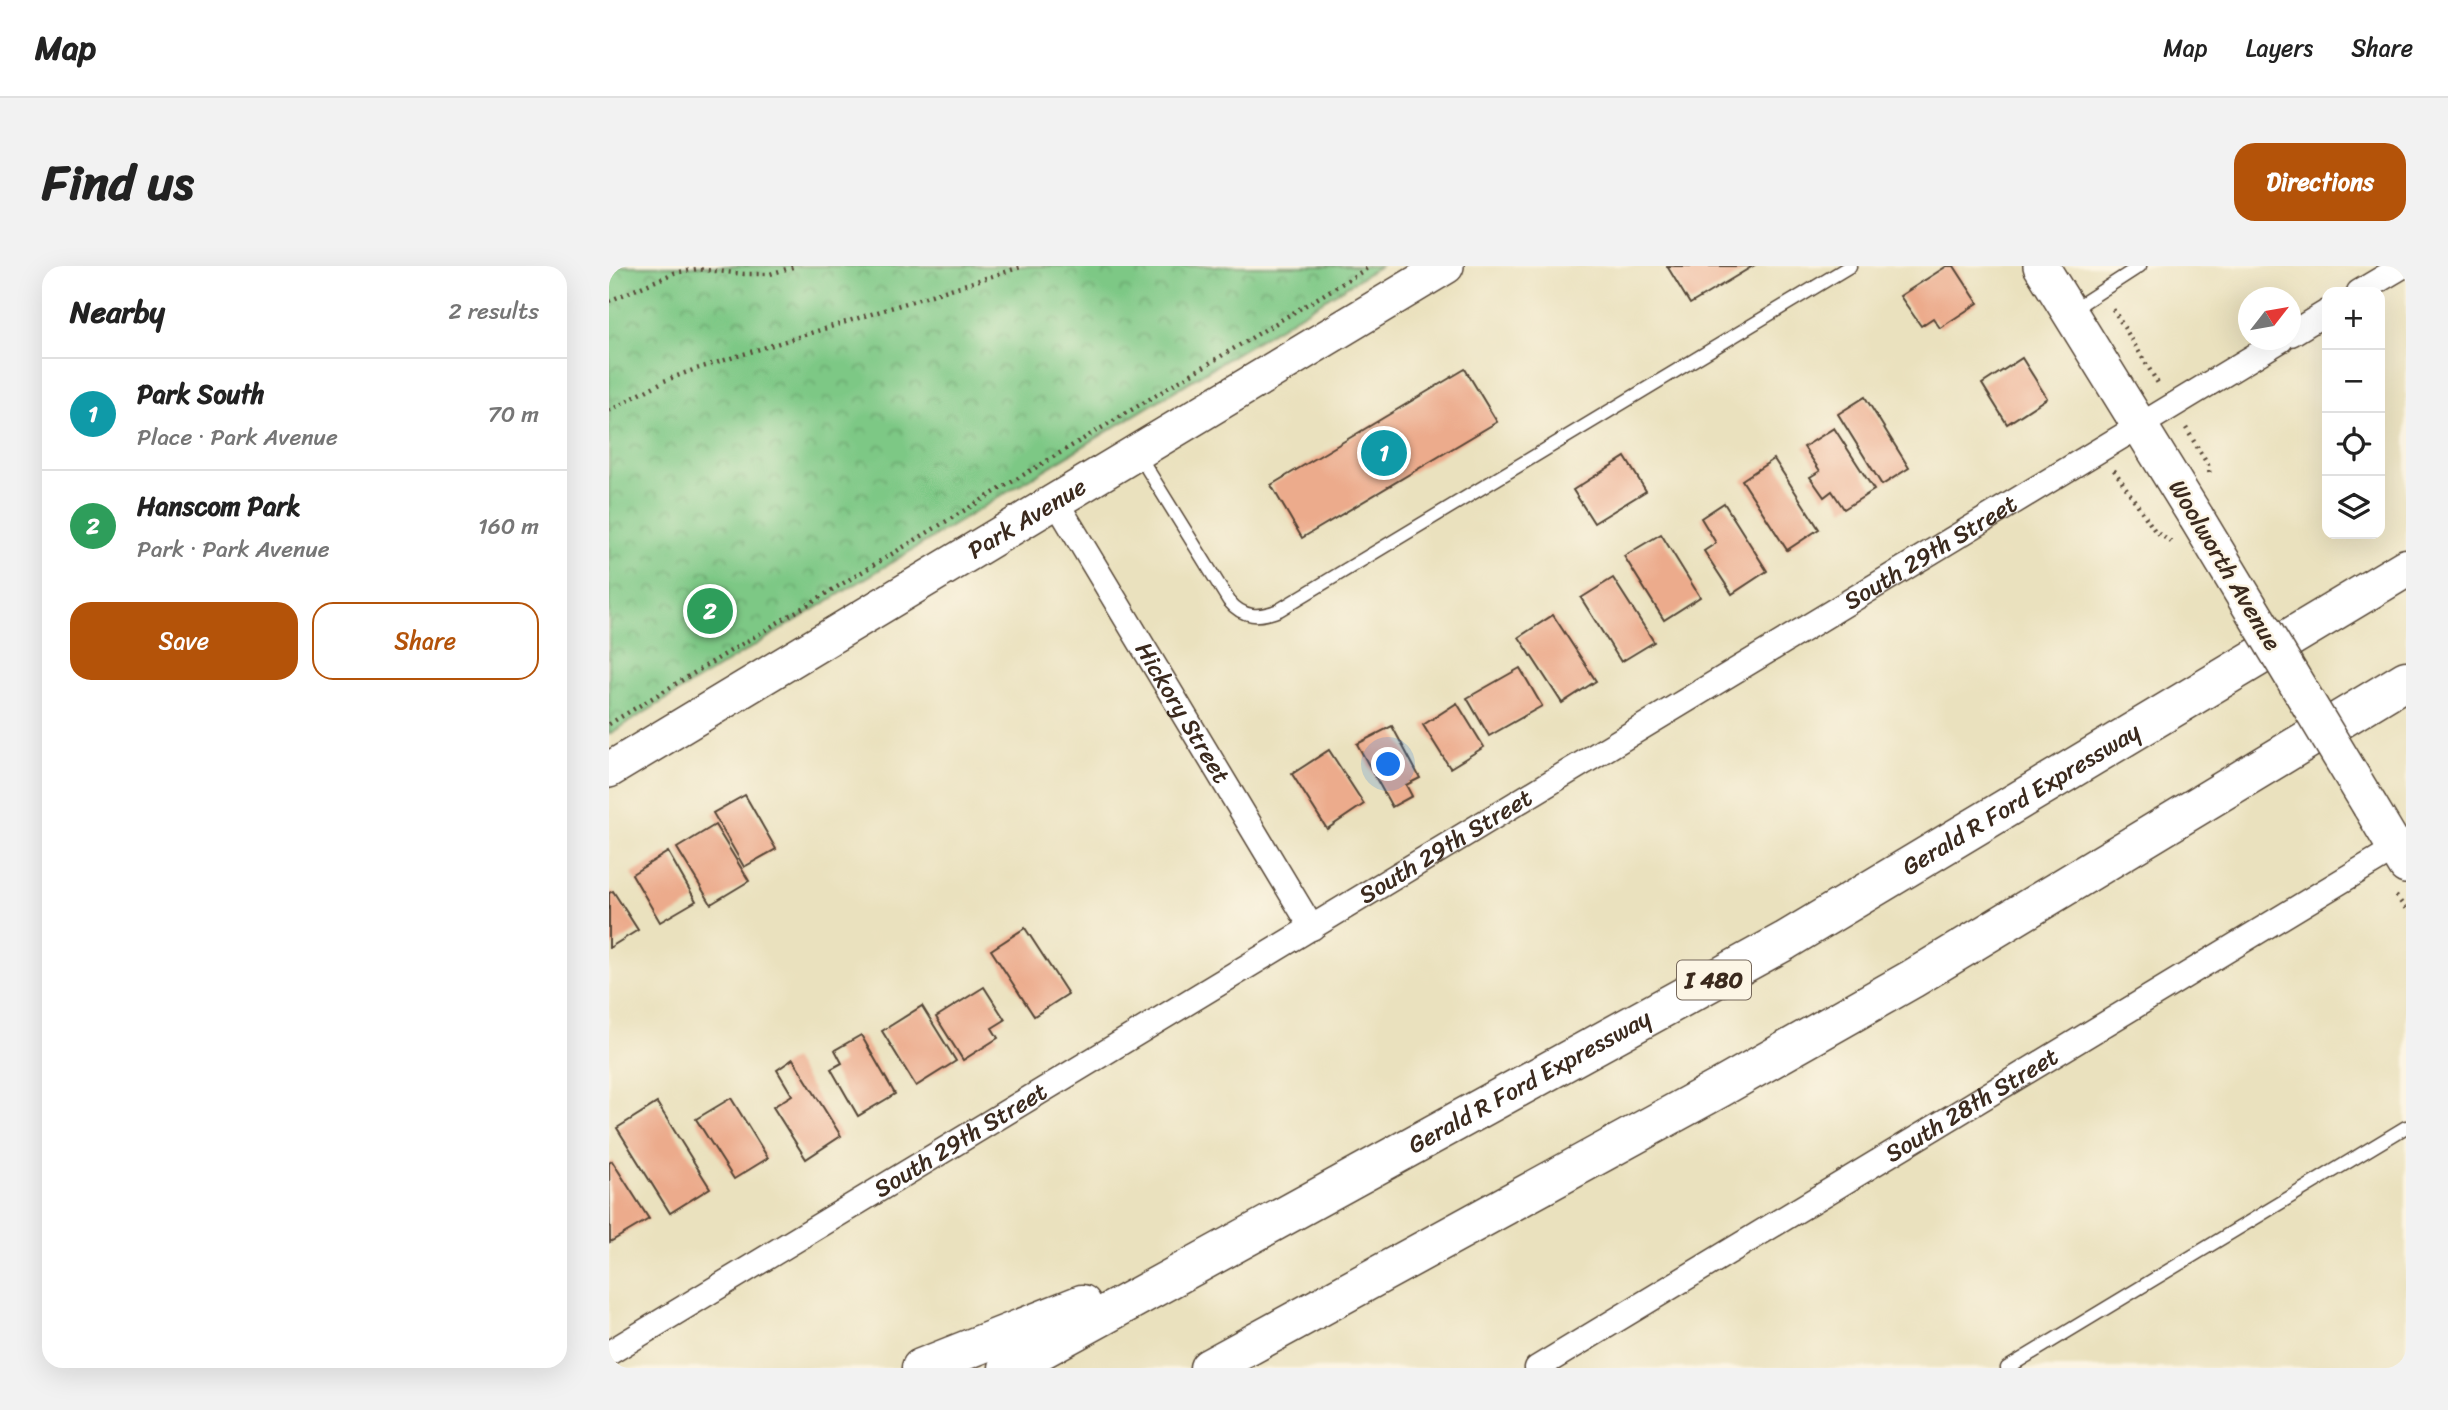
<!DOCTYPE html>
<meta charset="utf-8">
<style>
body{margin:0;font-family:Sriracha,sans-serif;background:#f2f2f2;color:#222}
.controls{position:absolute;right:21px;top:21px;display:grid;overflow:hidden;border-radius:14px;box-shadow:0 7px 28px #0002}
.controls button{width:63px;height:63px;display:grid;place-items:center;padding:0;border:0;border-bottom:2px solid #e0e0e0;background:#fff;color:#222;font:35px sans-serif}
.compass{position:absolute;left:1629px;top:21px;width:63px;height:63px;border-radius:50%;background:#fff;box-shadow:0 7px 28px #0002;rotate:59deg}
.you{position:absolute;left:780px;top:499px;width:24px;height:24px;margin:-18px;border:5px solid #fff;border-radius:50%;background:#1a73e8;box-shadow:0 0 0 10px #1a73e833}
.badge{display:grid;place-items:center;width:46px;height:46px;border-radius:50%;background:#b45309;color:#fff;font-size:23px;font-weight:700}
.pin{position:absolute;translate:-50% -50%;border:4px solid #fff;box-shadow:0 2px 7px #0006}
.list{margin:0;padding:0;list-style:none}
h2{display:flex;justify-content:space-between;align-items:center;height:91px;margin:0;padding:0 28px;font-size:30px}
h2 small{font-size:23px;font-weight:400;color:#767676}
.list li{display:grid;grid-template-columns:46px 1fr auto;gap:21px;align-items:center;box-sizing:border-box;height:112px;padding:0 28px;border-top:2px solid #e0e0e0}
.list b{display:block;font-size:26px;white-space:nowrap}
.list p{margin:0;font-size:23px;white-space:nowrap;color:#767676}
.list em{font-size:23px;font-style:normal;color:#767676}
.actions{display:flex;gap:14px;padding:21px 28px}
.actions a{flex:1;padding:16px 0;border:2px solid #b45309;border-radius:21px;text-align:center;font-size:24px;color:#b45309}
.actions .main{background:#b45309;color:#fff}
.icon{flex:none;width:38px;height:38px;fill:none;stroke:currentColor;stroke-width:2;stroke-linecap:round;stroke-linejoin:round}
.map{position:relative;flex:none;width:1797px;height:1102px;overflow:hidden;border-radius:21px}
header{display:flex;align-items:center;gap:42px;box-sizing:border-box;height:98px;padding:0 35px;background:#fff;border-bottom:2px solid #e0e0e0}
header strong{font-size:33px}
nav{display:flex;gap:38px;margin-inline-start:auto;font-size:24px}
.intro{display:flex;align-items:center;justify-content:space-between;box-sizing:border-box;height:168px;padding:0 42px}
h1{margin:0;font-size:49px}
.button{padding:18px 32px;border-radius:21px;background:#b45309;color:#fff;font-size:24px;font-weight:700}
main{display:flex;gap:42px;padding:0 42px}
aside{flex:1;background:#fff;border-radius:21px;box-shadow:0 7px 28px #0002}
.map>svg:first-child{display:block}
.park{fill:url(#park-crowns);stroke:#5c7952;stroke-width:2}
.building{fill:#ecab8c}
.lines{fill:none;stroke-linecap:round;stroke-linejoin:round}
.lane-casing{stroke:#554536;stroke-width:15}
.street-casing{stroke:#554536;stroke-width:27}
.secondary-casing{stroke:#554536;stroke-width:38}
.highway-casing{stroke:#554536;stroke-width:41}
.path{stroke:#554536;stroke-width:4.5;stroke-dasharray:2 5;stroke-linecap:butt}
.lane{stroke:#fff;stroke-width:12}
.street{stroke:#fff;stroke-width:24}
.secondary{stroke:#fff;stroke-width:35}
.highway{stroke:#fff;stroke-width:38}
.secondary-bridge-casing{stroke:#554536;stroke-width:38;stroke-linecap:butt}
.secondary-bridge{stroke:#fff;stroke-width:35}
.labels{text-anchor:middle;stroke-width:5;stroke-linejoin:round;paint-order:stroke}
.shield{fill:#fcf5e5;stroke:#75675a;stroke-width:2}
.shield-label{font-size:23px;font-weight:bold;fill:#3b2a1e}
.street-label{font-size:24px;fill:#3b2a1e;stroke:#fcf5e5}
</style>
<header>
<strong>Map</strong>
<nav><a>Map</a><a>Layers</a><a>Share</a></nav>
</header>
<div class="intro"><h1>Find us</h1><a class="button">Directions</a></div>
<main>
<aside>
<h2>Nearby<small>2 results</small></h2>
<ul class="list">
<li><span class="badge" style="background:#0f9aa8">1</span><div><b>Park South</b><p>Place · Park Avenue</p></div><em>70 m</em></li>
<li><span class="badge" style="background:#2e9e5b">2</span><div><b>Hanscom Park</b><p>Park · Park Avenue</p></div><em>160 m</em></li>
</ul>
<div class="actions"><a class="main">Save</a><a>Share</a></div>
</aside>
<div class="map">
<svg width="1797" height="1102" viewBox="0 0 1797 1102">
<defs>
<pattern id="park-crowns" width="20" height="18" patternUnits="userSpaceOnUse" patternTransform="scale(1.75)"><rect width="20" height="18" fill="#7dc885"/><path d="M2 6a3 3 0 1 1 6 0M12 15a3 3 0 1 1 6 0" fill="none" stroke="#68a36c"/></pattern>
</defs>
<rect width="100%" height="100%" fill="#fcf5e5"/>
<filter id="ink" filterUnits="userSpaceOnUse"><feTurbulence type="fractalNoise" baseFrequency=".0143" numOctaves="2"/><feDisplacementMap in="SourceGraphic" scale="14" xChannelSelector="R" yChannelSelector="G"/><feConvolveMatrix kernelMatrix="1 2 1 2 8 2 1 2 1" color-interpolation-filters="sRGB"/></filter>
<filter id="wash" filterUnits="userSpaceOnUse"><feTurbulence type="fractalNoise" baseFrequency=".00686" numOctaves="4" result="noise"/><feDisplacementMap in="SourceGraphic" scale="28" xChannelSelector="R" yChannelSelector="G"/><feGaussianBlur stdDeviation="1.57" result="paint"/><feColorMatrix in="noise" values="0 0 0 0 0 0 0 0 0 0 0 0 0 0 0 0 0 1.4 0 .05"/><feComposite in="paint" operator="in"/></filter>
<g filter="url(#wash)">
<rect width="100%" height="100%" fill="#eae1be"/>
<path class="park" d="M0,0H771L0,468Z"/>
<g id="blocks">
<g class="building">
<path d="M1058,0H1144L1081,38Z"/>
<path d="M1338,0H1345L1369,37L1331,62L1324,52L1312,60L1291,30Z"/>
<path d="M1413,92L1438,132L1398,158L1373,118Z"/>
<path d="M856,103L888,156L693,272L662,219Z"/>
<path d="M1256,131L1300,202L1273,219L1229,148Z"/>
<path d="M1225,162L1265,224L1235,243L1223,225L1215,231L1201,211L1211,205L1195,181Z"/>
<path d="M1016,191L1037,225L985,257L964,224Z"/>
<path d="M1165,193L1210,263L1178,284L1133,214Z"/>
<path d="M1115,237L1158,305L1123,328L1095,285L1107,277L1092,252Z"/>
<path d="M1052,268L1091,331L1055,354L1015,290Z"/>
<path d="M1004,312L1045,376L1012,396L972,332Z"/>
<path d="M944,349L987,415L953,437L910,371Z"/>
<path d="M911,402L933,440L880,470L858,432Z"/>
<path d="M848,437L875,481L841,502L814,459Z"/>
<path d="M783,460L811,512L797,519L803,530L783,541L748,478Z"/>
<path d="M720,484L755,538L718,563L683,508Z"/>
<path d="M136,529L167,583L135,601L104,547Z"/>
<path d="M106,559L140,615L102,638L68,582Z"/>
<path d="M59,586L87,635L51,656L23,608Z"/>
<path d="M4,625L29,664L0,682V627Z"/>
<path d="M416,662L459,728L425,750L382,684Z"/>
<path d="M375,721L396,754L383,762L389,772L354,794L327,751Z"/>
<path d="M313,740L347,795L307,820L273,765Z"/>
<path d="M252,769L286,828L249,850L222,803L233,797L226,784Z"/>
<path d="M184,793L232,870L197,893L164,841L183,829L168,804Z"/>
<path d="M122,832L159,892L125,913L87,853Z"/>
<path d="M48,837L101,922L61,947L8,862Z"/>
<path d="M3,895L40,953L1,976L0,897Z"/>
</g>
</g>
</g>
<g filter="url(#ink)">
<use href="#blocks" fill-opacity="0" stroke="#554536" stroke-width="2"/>
<g class="lines">
<g class="lane-casing">
<g id="lane">
<path d="M1463,44L1531,0"/>
<path d="M529,188L620,335C634,352 650,352 670,344L1241,0"/>
<path d="M1398,1102L1797,861"/>
</g>
</g>
<g class="street-casing">
<g id="street">
<path d="M1750,26L1794,0"/>
<path d="M1682,68L1718,46"/>
<path id="s1" d="M446,234L703,662"/>
<path id="s2" d="M0,1087L1672,74"/>
<path id="s3" d="M928,1102L1797,576"/>
</g>
</g>
<g class="secondary-casing">
<g id="secondary">
<path d="M1432,0L1587,251"/>
<path id="s4" d="M0,504L837,0"/>
<path d="M1761,540L1797,600"/>
</g>
</g>
<g class="highway-casing">
<g id="highway">
<path d="M312,1102L473,1038"/>
<path id="s5" d="M399,1102L1176,675L1797,302"/>
<path d="M600,1102L1111,822L1303,713L1797,414"/>
</g>
</g>
<g class="path">
<path d="M0,35L65,7L88,3L135,8H161L187,0"/>
<path d="M1504,43L1550,119"/>
<path d="M0,145L55,115L84,104L415,0"/>
<path d="M1577,162L1599,199L1601,210"/>
<path d="M1505,204L1546,265L1565,278"/>
<path d="M0,458L762,0"/>
<path d="M1787,630L1797,643"/>
</g>
<use href="#lane" class="lane"/>
<use href="#street" class="street"/>
<use href="#secondary" class="secondary"/>
<use href="#highway" class="highway"/>
<g class="secondary-bridge-casing">
<path id="secondary-bridge" d="M1587,251L1761,540"/>
</g>
<use href="#secondary-bridge" class="secondary-bridge"/>
</g>
</g>
<g class="labels">
<rect class="shield" x="1068" y="694.5" width="74" height="39" rx="5"/>
<g class="shield-label">
<text x="1105" y="722">I 480</text>
</g>
<g class="street-label">
<text dy="8" stroke="none"><textPath href="#s4" startOffset="488">Park Avenue</textPath></text>
<text dy="8" stroke="none"><textPath href="#s2" startOffset="1545">South 29th Street</textPath></text>
<text transform="translate(1616 299) rotate(59)" y="8">Woolworth Avenue</text>
<text dy="8" stroke="none"><textPath href="#s1" startOffset="248">Hickory Street</textPath></text>
<text dy="8" stroke="none"><textPath href="#s5" startOffset="1162">Gerald R Ford Expressway</textPath></text>
<text dy="8" stroke="none"><textPath href="#s2" startOffset="978">South 29th Street</textPath></text>
<text dy="8" stroke="none"><textPath href="#s5" startOffset="595">Gerald R Ford Expressway</textPath></text>
<text dy="8" stroke="none"><textPath href="#s3" startOffset="508">South 28th Street</textPath></text>
<text dy="8" stroke="none"><textPath href="#s2" startOffset="411">South 29th Street</textPath></text>
</g>
</g>
</svg>
<div class="controls">
<button>+</button>
<button>−</button>
<button><svg class="icon" aria-label="locate" viewBox="0 0 24 24"><circle cx="12" cy="12" r="6"/><path d="M12 2v4M12 18v4M2 12h4M18 12h4"/></svg></button>
<button><svg class="icon" aria-label="layers" viewBox="0 0 24 24"><path d="M12 4l9 5-9 5-9-5zM3 14l9 5 9-5"/></svg></button>
</div>
<svg class="compass" viewBox="-18 -18 36 36"><path d="M0-13l5 13h-10z" fill="#e53935"/><path d="M0 13l5-13h-10z" fill="#767676"/></svg>
<div class="you"></div>
<div class="pin badge" style="left:775px;top:187px;background:#0f9aa8">1</div>
<div class="pin badge" style="left:101px;top:345px;background:#2e9e5b">2</div>
</div>
</main>
